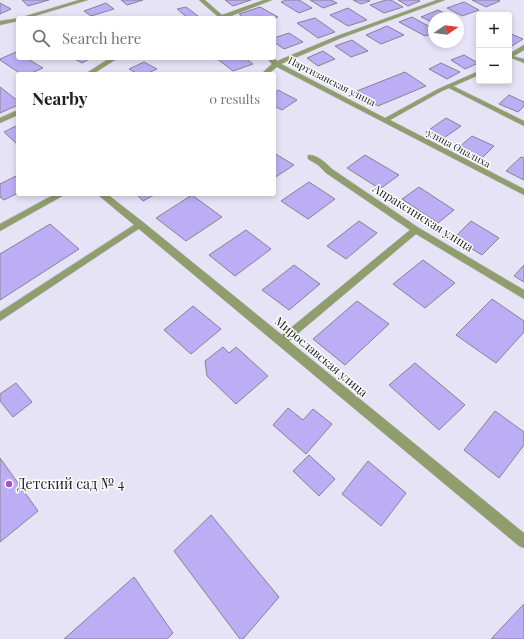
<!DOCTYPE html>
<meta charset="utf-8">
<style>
body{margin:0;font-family:"Playfair Display",serif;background:#f2f2f2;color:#202124}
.controls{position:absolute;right:12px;top:12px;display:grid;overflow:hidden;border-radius:4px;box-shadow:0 2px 6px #0003}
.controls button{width:36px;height:36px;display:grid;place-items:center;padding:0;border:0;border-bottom:1px solid #e0e0e0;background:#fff;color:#202124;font:20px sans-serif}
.compass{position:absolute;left:428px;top:12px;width:36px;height:36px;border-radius:50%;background:#fff;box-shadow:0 2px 6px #0003;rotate:77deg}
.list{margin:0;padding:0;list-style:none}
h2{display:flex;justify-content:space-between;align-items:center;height:52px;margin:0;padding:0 16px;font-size:17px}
h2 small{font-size:13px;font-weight:400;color:#757577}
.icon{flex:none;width:22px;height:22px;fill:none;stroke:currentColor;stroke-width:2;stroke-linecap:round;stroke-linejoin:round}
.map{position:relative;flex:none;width:524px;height:639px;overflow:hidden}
.search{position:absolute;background:#fff;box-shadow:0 2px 6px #0003;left:16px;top:16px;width:260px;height:44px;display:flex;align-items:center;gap:10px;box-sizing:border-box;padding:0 14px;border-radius:4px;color:#757577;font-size:15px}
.panel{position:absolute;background:#fff;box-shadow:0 2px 6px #0003;left:16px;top:72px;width:260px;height:124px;border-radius:4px}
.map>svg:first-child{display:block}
.building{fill:#bcaef4;stroke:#858294}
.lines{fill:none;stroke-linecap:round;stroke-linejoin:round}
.lane-casing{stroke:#c3c0d2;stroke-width:1}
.street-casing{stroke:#c3c0d2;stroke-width:1}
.lane{fill:#8f9e6c;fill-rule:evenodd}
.street{fill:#8f9e6c;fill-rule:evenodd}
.poi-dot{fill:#a353c4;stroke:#fff;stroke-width:1.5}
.labels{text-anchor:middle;stroke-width:3;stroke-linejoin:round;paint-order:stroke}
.far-street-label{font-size:10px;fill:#24232a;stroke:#fff}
.street-label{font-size:12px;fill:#24232a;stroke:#fff}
.near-poi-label{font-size:14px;fill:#24232a;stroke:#fff;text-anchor:start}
</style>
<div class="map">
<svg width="524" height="639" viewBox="0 0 524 639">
<rect width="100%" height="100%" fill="#e6e3f7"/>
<g class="building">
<path d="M22,0H49L28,6Z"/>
<path d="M121,0H143L127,5Z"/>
<path d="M225,0H251L233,6Z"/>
<path d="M286,0H299L312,8L299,13L281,2Z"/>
<path d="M310,0H331L337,3L323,8Z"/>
<path d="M353,0H369L370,1L361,4Z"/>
<path d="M386,0H391L403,7L384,13L370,5Z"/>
<path d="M398,0H418L420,1L408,6Z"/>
<path d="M472,0H497L500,1L486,7Z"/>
<path d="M464,2L479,10L462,16L447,8Z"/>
<path d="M0,3L11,9L0,14Z"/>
<path d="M106,3L114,9L91,16L84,11Z"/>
<path d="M186,7L198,16L188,18L177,9Z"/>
<path d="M260,7L278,17L274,19L244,18L239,14Z"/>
<path d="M348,8L367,20L348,26L330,15Z"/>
<path d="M438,10L455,18H434V23L421,17Z"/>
<path d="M412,17L434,29V33L425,36L399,22Z"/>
<path d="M315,18L335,32L318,38L297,23Z"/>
<path d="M387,26L404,35L381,44L366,35Z"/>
<path d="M289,33L303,42L284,49L274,42V38Z"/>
<path d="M509,33L523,39L509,48Z"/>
<path d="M352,40L368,51L351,57L335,46Z"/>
<path d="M323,51L335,59L318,66L307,58Z"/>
<path d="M16,52L18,53V58H26L43,68L29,74H21L0,60V59Z"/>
<path d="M464,55L478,63L465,69L451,60Z"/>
<path d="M73,58H91L82,63Z"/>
<path d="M216,58H245L253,64L233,71Z"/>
<path d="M144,62L157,69L146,74H138L129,69Z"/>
<path d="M441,63L460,72L447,79L429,69Z"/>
<path d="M405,72L426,86L378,106L357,91Z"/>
<path d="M0,87L18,101V105L0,113Z"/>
<path d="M278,90L297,100L282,110L274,106V93Z"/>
<path d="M509,95L524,102V106L518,112L499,104Z"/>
<path d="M446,118L461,126L441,140L426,132Z"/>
<path d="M18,125V144H17L4,132Z"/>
<path d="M472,136L494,146L480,160L457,149Z"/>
<path d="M274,153L294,165L274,178Z"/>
<path d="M365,155L399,175L380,189L347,168Z"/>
<path d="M521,157L524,158V180L506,171Z"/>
<path d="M16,176L18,177V193L4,200L0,197V184Z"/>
<path d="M309,182L335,199L308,219L281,201Z"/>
<path d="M419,187L454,210L438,223L402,199Z"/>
<path d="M136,194H156L143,201Z"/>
<path d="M192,195L222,217L186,241L156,218Z"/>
<path d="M359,221L377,233L346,259L327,246Z"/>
<path d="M471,221L499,238L482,255L454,238Z"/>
<path d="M50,224L79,249L0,300V254Z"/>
<path d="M246,230L271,249L235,276L209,255Z"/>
<path d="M423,260L455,283L425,308L393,284Z"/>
<path d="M294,265L320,284L289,310L262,290Z"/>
<path d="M524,265V282L514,276Z"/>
<path d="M492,299L524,321V332L496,363L456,335Z"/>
<path d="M357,301L389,324L345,365L313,339Z"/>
<path d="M193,306L221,329L191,354L164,330Z"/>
<path d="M223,347L229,353L236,347L268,376L236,404L207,376L205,361Z"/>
<path d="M415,363L465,405L439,430L389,385Z"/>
<path d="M16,383L32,402L13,417L0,401V394Z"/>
<path d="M288,408L303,420L313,409L332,424L306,454L273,425Z"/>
<path d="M495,411L524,432V445L499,478L464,450Z"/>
<path d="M309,455L335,479L319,496L293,471Z"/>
<path d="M0,458L38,511L0,542Z"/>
<path d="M368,461L406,493L381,526L342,494Z"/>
<path d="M211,515L279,597L243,639H240L174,551Z"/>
<path d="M134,577L173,633L167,639H64Z"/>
<path d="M524,604V639H491Z"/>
</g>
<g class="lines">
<g class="lane-casing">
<g id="lane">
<path d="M509,55L524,59V63L509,57Z"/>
<path d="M447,85H451L524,121V126L447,87Z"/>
<path d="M140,221L144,224L143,226L0,321V312Z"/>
</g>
</g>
<g class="street-casing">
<g id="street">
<path d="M79,0H88L28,18H18V21L0,25V21L19,18Z"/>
<path d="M199,0H205L222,15L264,0H272L226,18H215L217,16Z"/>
<path d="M437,0H445L341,38L281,64L385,118L438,89L479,71V75L442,91L390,120L524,189V195L277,67L268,74H261L272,64L267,58H274L277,61L337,36Z"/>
<path d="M524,45V50L509,59V54Z"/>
<path d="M110,58H118L93,74H85Z"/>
<path d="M18,110V115L0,123V118Z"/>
<path d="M308,155C317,154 326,163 332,169L419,228L524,290V299L416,234L289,341L524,533V548L519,546L97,194H107L143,222L282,335L410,230L326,173L318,165L308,159Z"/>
<path d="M55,194H66L0,231V224Z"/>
</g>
</g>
<use href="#lane" class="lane"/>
<use href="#street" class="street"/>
</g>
<circle class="poi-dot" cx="9" cy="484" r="4"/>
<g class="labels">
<g class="far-street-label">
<text transform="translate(332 81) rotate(27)" y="4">Партизанская улица</text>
<text transform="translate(459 148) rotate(28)" y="4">улица Опалиха</text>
</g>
<g class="street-label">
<text transform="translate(423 218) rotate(32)" y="4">Апраксинская улица</text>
<text transform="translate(321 357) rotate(40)" y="4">Мирославская улица</text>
</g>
<g class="near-poi-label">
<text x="17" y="489">Детский сад № 4</text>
</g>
</g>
</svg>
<div class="controls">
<button>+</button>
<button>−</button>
</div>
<svg class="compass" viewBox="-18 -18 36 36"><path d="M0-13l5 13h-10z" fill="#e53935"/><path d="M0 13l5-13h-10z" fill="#757577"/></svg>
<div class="search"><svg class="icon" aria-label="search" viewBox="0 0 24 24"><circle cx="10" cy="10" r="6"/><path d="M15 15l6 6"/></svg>Search here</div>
<section class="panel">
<h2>Nearby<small>0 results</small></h2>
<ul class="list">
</ul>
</section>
</div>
